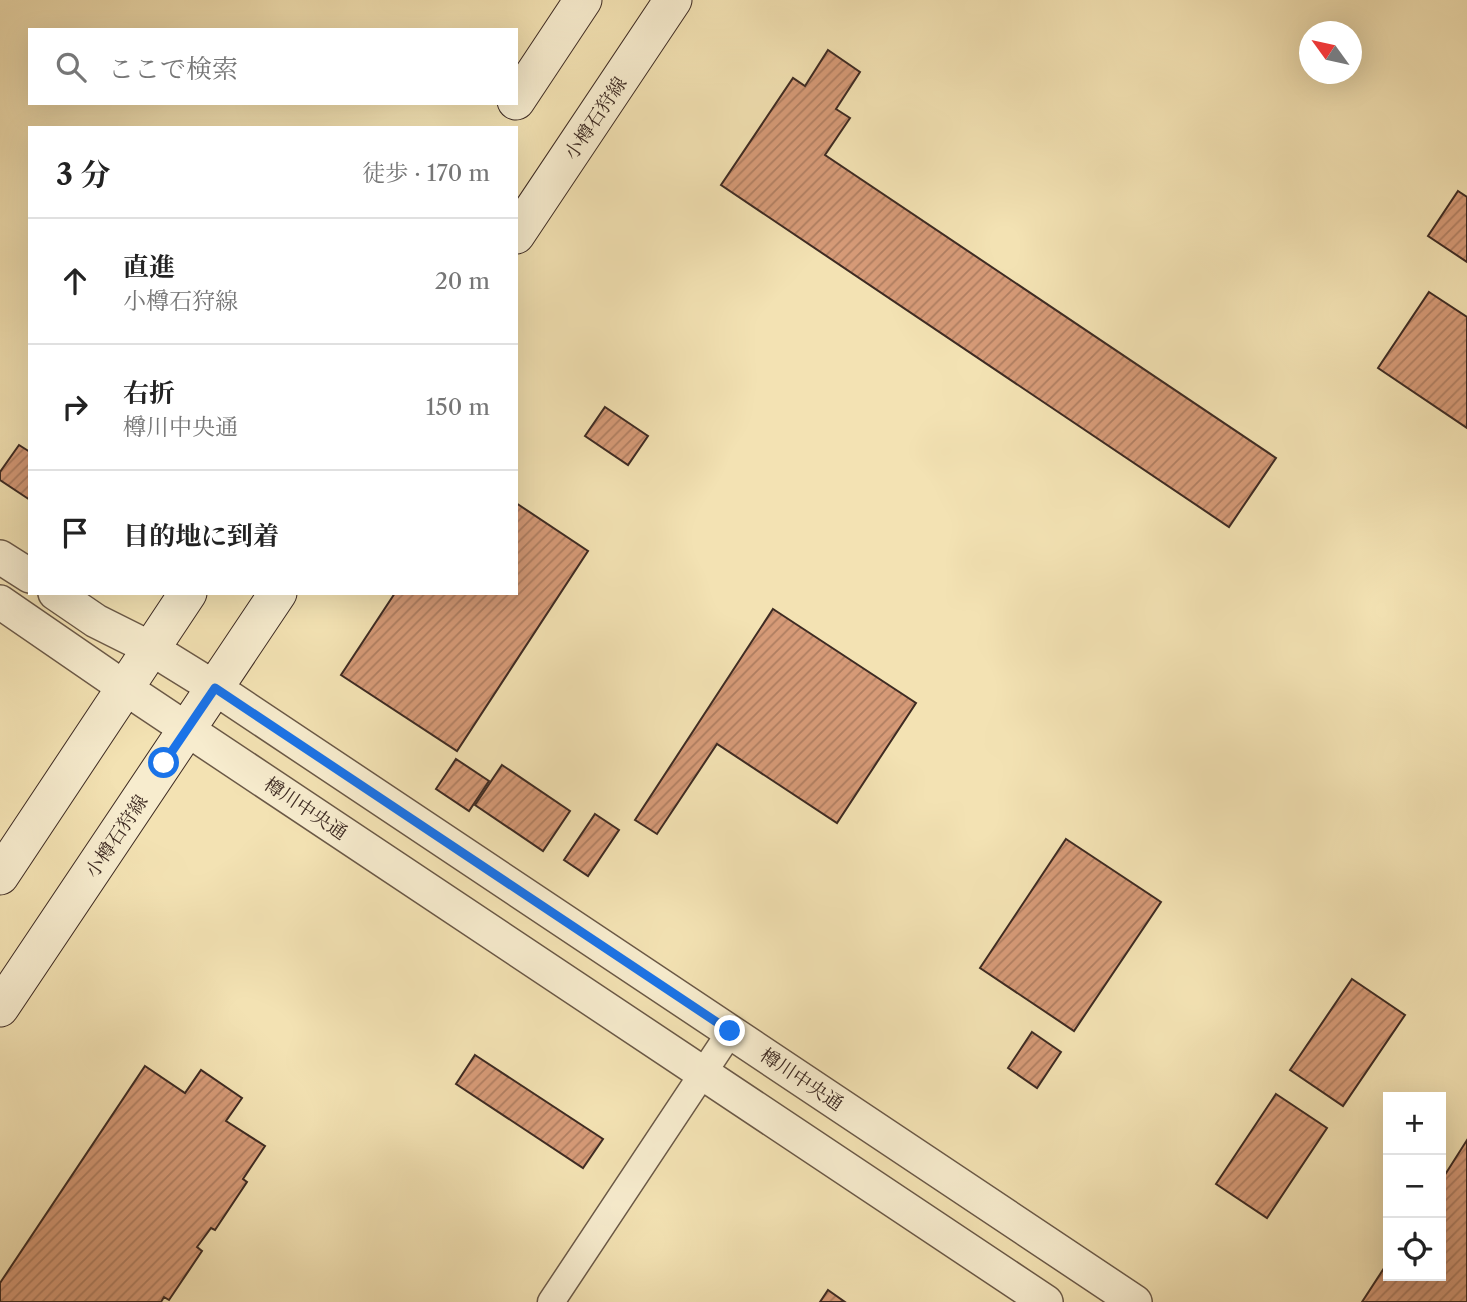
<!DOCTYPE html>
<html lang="ja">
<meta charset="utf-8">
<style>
body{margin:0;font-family:"Libre Caslon Text","Noto Serif JP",serif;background:#f6f6f6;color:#222}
.controls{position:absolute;right:21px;bottom:21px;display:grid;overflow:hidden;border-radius:0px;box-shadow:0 7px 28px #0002}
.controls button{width:63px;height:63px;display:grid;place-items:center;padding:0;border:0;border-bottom:2px solid #e0e0e0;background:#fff;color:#222;font:35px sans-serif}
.compass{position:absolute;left:1299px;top:21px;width:63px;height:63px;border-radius:50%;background:#fff;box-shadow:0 7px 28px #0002;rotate:303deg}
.stop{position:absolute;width:21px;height:21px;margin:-16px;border:5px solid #1a73e8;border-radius:50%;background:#fff}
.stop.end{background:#1a73e8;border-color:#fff;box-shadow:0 2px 7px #0008}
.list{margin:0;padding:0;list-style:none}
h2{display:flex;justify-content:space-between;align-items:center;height:91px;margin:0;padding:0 28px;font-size:30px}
h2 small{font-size:23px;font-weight:400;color:#767676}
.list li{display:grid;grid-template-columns:46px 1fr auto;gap:21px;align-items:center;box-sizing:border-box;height:126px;padding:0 28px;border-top:2px solid #e0e0e0}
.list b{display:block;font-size:26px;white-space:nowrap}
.list p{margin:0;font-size:23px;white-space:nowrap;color:#767676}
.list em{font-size:23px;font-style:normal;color:#767676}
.icon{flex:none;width:38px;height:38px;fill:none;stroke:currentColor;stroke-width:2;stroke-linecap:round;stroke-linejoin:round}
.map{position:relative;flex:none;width:1467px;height:1302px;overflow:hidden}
.search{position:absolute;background:#fff;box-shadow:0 7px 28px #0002;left:28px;top:28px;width:490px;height:77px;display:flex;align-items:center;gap:18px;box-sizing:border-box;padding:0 24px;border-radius:0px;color:#767676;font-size:26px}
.panel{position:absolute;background:#fff;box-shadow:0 7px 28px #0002;left:28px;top:126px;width:490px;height:469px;border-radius:0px}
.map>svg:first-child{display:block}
.building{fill:url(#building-hatch);stroke:#3e2b23;stroke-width:2}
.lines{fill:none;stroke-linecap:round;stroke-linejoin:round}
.minor-casing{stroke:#6b5947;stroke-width:29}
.tertiary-casing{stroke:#6b5947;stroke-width:36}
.secondary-casing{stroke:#3e2b23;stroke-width:39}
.minor{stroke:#f7ecce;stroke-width:26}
.tertiary{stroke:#f7ecce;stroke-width:33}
.secondary{stroke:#f7ecce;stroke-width:37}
.route{stroke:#1a73e8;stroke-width:9}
.labels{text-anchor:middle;stroke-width:6;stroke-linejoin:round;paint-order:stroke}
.street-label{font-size:19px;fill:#3e2b23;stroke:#f7ecce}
</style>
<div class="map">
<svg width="1467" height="1302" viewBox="0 0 1467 1302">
<defs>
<pattern id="building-hatch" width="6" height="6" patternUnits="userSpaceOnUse" patternTransform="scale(1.75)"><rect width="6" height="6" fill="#d69a77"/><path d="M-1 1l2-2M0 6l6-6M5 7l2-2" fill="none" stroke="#af7e61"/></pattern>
</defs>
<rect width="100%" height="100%" fill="#f3e2b3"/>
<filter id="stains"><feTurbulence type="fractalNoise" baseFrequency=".00286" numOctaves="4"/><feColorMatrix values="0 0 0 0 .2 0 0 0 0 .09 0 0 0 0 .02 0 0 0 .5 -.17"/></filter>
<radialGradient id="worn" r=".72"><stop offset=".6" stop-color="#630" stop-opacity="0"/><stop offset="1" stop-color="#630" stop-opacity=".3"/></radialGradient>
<g class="building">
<path d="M828,50L860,72L836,109L850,118L825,155L1276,458L1229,527L721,185L793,78L805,86Z"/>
<path d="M1458,191L1467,197V262L1428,236Z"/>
<path d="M1429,292L1467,317V428L1378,368Z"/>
<path d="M605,407L648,436L628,465L585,436Z"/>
<path d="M19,445L30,452V500L0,480V472Z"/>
<path d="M516,503L588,551L457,751L341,675L395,593H516Z"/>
<path d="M773,609L916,703L837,823L717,744L657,834L635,820Z"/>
<path d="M456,759L489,781L469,811L436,789Z"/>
<path d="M502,765L570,811L543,851L475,805Z"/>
<path d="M595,814L619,830L588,876L564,860Z"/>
<path d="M1066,839L1161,902L1074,1031L980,968Z"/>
<path d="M1352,979L1405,1015L1343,1106L1290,1070Z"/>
<path d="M1032,1032L1061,1052L1037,1088L1008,1068Z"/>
<path d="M475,1055L603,1139L583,1168L456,1084Z"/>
<path d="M145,1066L185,1093L201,1070L242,1098L226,1121L265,1146L243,1179L247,1182L215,1230L211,1228L197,1247L202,1251L169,1300L164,1297L161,1302H0V1283Z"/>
<path d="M1276,1094L1327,1128L1267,1218L1216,1184Z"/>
<path d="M1467,1140V1302H1362L1388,1262V1276H1441V1181Z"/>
<path d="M828,1290L845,1302H820Z"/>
</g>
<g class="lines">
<g class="minor-casing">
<path id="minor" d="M551,1302L731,1031"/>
</g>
<g class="tertiary-casing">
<g id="tertiary">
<path d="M0,557L30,576"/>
<path d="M55,593L96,621L152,649L215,688L1135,1302"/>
<path d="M0,602L125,688L1046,1302"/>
</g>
</g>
<g class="secondary-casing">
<g id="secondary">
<path d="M516,101L583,0"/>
<path d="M516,235L673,0"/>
<path d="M0,876L188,593"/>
<path d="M0,1008L278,593"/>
</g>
</g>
<use href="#minor" class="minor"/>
<use href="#tertiary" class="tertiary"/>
<use href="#secondary" class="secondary"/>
</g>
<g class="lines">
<path class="route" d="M164,763L215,688L730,1031"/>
</g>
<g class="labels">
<g class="street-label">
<text transform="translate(595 118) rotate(-56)" y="7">小樽石狩線</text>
<text transform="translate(306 808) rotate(34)" y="7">樽川中央通</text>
<text transform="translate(116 836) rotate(-56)" y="7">小樽石狩線</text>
<text transform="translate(802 1079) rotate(34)" y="7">樽川中央通</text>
</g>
</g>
<rect width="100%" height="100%" filter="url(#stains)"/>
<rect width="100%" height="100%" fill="url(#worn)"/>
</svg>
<div class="controls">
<button>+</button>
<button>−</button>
<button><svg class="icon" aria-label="locate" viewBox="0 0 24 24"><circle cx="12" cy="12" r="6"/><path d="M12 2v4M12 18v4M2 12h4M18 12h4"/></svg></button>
</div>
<svg class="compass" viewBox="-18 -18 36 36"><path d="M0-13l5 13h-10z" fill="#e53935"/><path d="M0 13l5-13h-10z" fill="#767676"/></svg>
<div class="stop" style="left:164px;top:763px"></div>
<div class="stop end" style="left:730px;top:1031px"></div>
<div class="search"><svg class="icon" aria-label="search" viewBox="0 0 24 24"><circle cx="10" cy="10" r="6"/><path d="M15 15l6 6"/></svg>ここで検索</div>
<section class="panel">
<h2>3 分<small>徒歩 · 170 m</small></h2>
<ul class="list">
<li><svg class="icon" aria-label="ahead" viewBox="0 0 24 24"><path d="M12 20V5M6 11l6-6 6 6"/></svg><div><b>直進</b><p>小樽石狩線</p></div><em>20 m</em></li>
<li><svg class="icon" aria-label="right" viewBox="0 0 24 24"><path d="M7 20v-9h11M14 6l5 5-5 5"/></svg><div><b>右折</b><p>樽川中央通</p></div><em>150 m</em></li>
<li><svg class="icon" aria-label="arrive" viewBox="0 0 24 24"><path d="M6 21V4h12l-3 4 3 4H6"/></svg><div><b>目的地に到着</b></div></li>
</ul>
</section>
</div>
